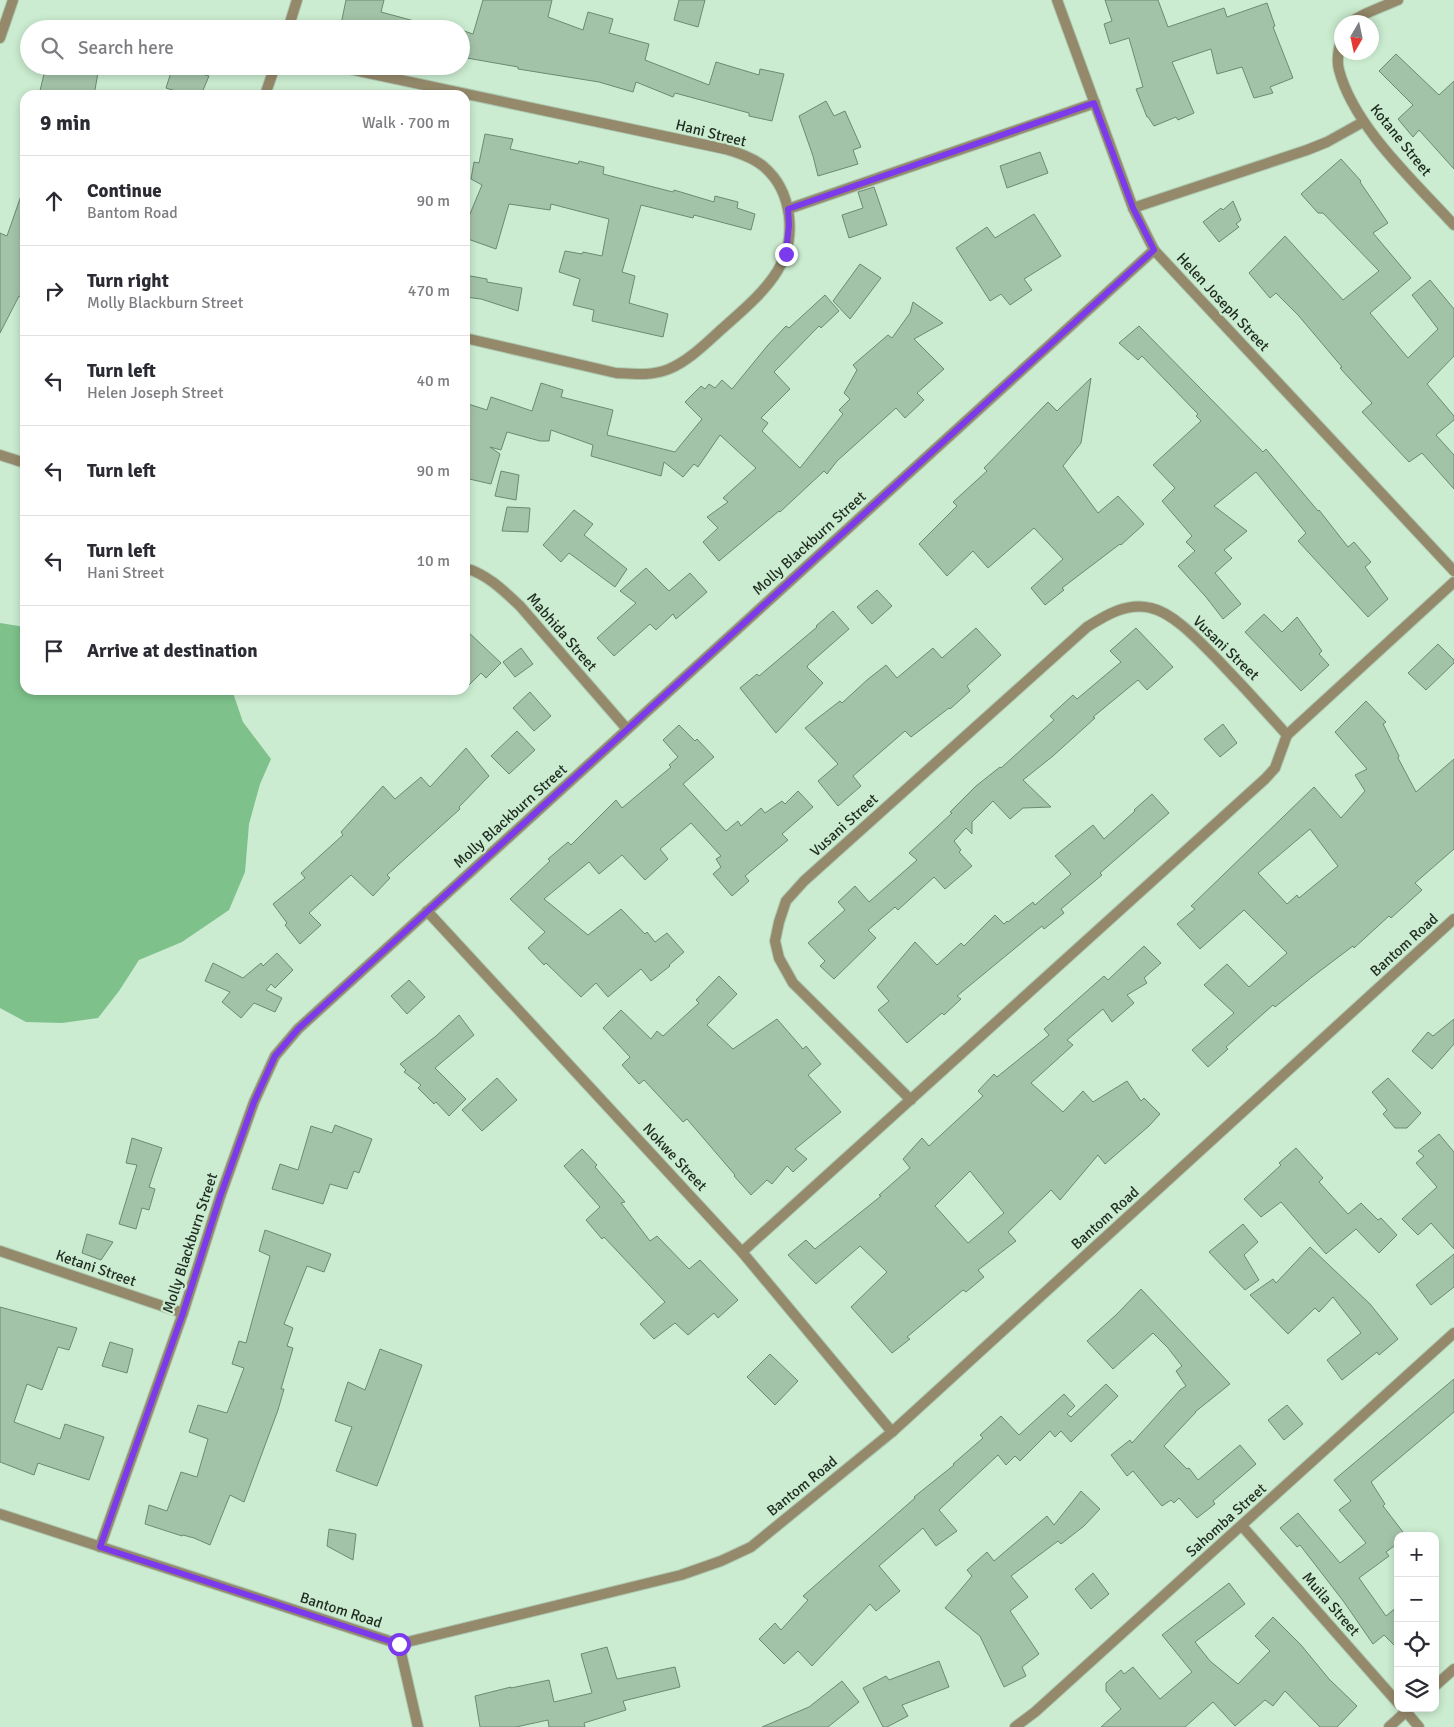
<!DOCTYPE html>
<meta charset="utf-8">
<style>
body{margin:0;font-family:Signika,sans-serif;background:#f2f2f3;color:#2b2b33}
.controls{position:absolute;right:15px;bottom:15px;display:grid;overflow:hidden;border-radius:10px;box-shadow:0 2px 8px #0003}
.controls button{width:45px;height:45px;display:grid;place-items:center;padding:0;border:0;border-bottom:1px solid #e1e1e2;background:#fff;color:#2b2b33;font:25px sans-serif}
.compass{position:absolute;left:1334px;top:15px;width:45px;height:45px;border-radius:50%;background:#fff;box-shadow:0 2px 8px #0003;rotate:189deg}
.stop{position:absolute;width:15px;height:15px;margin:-11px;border:4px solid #7c3aed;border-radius:50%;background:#fff}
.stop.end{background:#7c3aed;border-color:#fff;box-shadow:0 1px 5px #0008}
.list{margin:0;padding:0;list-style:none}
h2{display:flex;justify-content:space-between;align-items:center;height:65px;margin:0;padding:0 20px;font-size:21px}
h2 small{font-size:16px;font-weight:400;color:#7c7c81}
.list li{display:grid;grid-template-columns:32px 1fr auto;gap:15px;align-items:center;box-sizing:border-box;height:90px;padding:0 20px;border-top:1px solid #e1e1e2}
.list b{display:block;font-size:19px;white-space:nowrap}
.list p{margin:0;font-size:16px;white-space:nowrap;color:#7c7c81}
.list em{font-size:16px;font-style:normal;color:#7c7c81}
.icon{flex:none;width:28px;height:28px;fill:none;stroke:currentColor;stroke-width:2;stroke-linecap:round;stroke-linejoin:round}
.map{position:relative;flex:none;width:1454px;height:1727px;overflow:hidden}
.search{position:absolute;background:#fff;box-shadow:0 2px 8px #0003;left:20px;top:20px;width:450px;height:55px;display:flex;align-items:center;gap:12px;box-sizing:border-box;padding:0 18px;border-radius:28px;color:#7c7c81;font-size:19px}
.panel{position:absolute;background:#fff;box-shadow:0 2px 8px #0003;left:20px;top:90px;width:450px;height:605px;border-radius:15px}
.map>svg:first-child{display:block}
.water{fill:#7ec18b}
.building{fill:#a3c3a8;stroke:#6c8a71;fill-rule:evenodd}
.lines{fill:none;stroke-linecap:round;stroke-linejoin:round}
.minor-casing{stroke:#acc9b0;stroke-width:12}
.minor{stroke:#95896b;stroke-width:10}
.route{stroke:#7c3aed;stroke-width:6}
.labels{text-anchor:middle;stroke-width:4.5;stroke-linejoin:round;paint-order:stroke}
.street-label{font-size:15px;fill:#1f2b21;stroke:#cbecd0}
</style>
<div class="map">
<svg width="1454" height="1727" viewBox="0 0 1454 1727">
<rect width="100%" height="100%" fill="#cbecd0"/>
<path class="water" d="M0,623L25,627V690H232L243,722L271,759L260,784L249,824L245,872L229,910L182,942L139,960L119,991L98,1018L62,1023L26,1022L0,1008Z"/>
<g class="building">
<path d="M346,0H384L381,12L418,22V29H340Z"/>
<path d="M483,0H552L548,17L583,30L588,12L613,19L609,33L649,44L645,60L709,85L716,62L759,75L760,69L784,74L772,121L749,116V113L675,93L673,97L636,82L633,92L599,82L518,69V67L461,57V30L473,34Z"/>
<path d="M679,0H705L698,27L674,20Z"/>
<path d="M1105,0H1158L1168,27L1224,8L1227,17L1267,3L1275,26L1273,27L1293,78L1270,87L1273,93L1254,98L1242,67L1217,74L1211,49L1172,62L1194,113L1178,120L1176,117L1154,126L1148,117H1147L1136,89L1143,87L1129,38L1110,44L1104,24L1112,21Z"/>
<path d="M1396,54L1439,95L1454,81V169L1419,130L1413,137L1398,119L1413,105L1379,71Z"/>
<path d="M51,66H66L98,73L94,95H39L44,74H49Z"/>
<path d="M173,66L209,76L201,95H188L166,88Z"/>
<path d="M826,101L834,116L845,111L861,147L853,150L858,164L818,176L813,156L799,116Z"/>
<path d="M485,134L513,139L510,149L578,164L579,161L604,167L603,174L673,192L674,190L714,202L715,196L738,202L737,208L755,214L751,230L694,215L693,218L641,205L622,272L635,276L629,303L668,314L663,337L592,321L594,310L573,305L580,279L559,272L565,251L582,254L583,252L602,256L609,219L551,204L550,210L509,204L496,249L465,238V226L482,185L471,179L474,162L479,163Z"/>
<path d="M1040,152L1048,173L1007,188L1000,166Z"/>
<path d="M1341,159L1361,181L1360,182L1388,223L1373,233L1411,278L1370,313L1408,358L1438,329L1412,295L1430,280L1454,309V356L1427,384L1454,416V420L1436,435L1454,455V489L1422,453L1409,462L1362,412L1372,403L1340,368L1342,367L1298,315L1276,293L1270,298L1249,273L1285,236L1343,300L1379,271L1323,213H1318L1301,194Z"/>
<path d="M874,187L887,225L849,238L842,215L863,208L858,192Z"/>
<path d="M22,193H25V299L19,296L0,333V233L7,236Z"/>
<path d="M1233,201L1241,220L1236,224L1239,227L1219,242L1203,222L1221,208L1223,210Z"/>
<path d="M1034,214L1061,256L1024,279L1032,290L1010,305L1001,294L990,301L956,248L987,227L995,238Z"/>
<path d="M860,264L881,278L850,319L833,301Z"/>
<path d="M465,275L487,279V282L522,288L518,311L481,299L465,297Z"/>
<path d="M825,295L839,311L821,328L819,326L774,372L790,389L761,418L768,423L762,431L800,468L843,414L839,410L850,399L844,393L857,370L853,365L888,335L892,338L910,313L913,302L943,323L914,339L944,369L917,393L924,400L905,418L896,408L837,461L827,474L824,471L780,512L779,511L719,561L703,542L718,528L707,517L728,502L723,498L756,468L720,435L698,467L694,464L683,477L664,462L661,476L591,456L593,445L551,430L549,441H540L507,432L501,450L490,447L500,454L491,484L465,478V403L487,410L491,397L532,411L541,383L563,390L561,397L613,410L607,435L675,452L702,419L685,402L701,386L705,389L709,384L715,388L722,380L732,389L768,345L786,326L789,328Z"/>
<path d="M1139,326L1263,452L1266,449L1318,511L1319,510L1348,547L1354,542L1371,562L1365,567L1388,599L1368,617L1298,541L1306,533L1256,472L1214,506L1247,531L1224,550L1232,558L1215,573L1241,604L1223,619L1206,597L1178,566L1195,551L1186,542L1192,536L1162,501L1175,488L1153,465L1201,421L1196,416L1198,414L1142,356L1138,360L1119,343Z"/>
<path d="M1091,378L1081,443L1063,466L1098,513L1118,496L1144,524L1121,545L1120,544L1062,588L1064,590L1045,605L1031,588L1063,559L1034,528L988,568L973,551L947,576L919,544L957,506L953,502L987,471L984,468L1048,402L1057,411Z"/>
<path d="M501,471L519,475L516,500L495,496Z"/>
<path d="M507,507L530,508L528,532L502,531Z"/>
<path d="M574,510L593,524L584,535L627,569L615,587L569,553L561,562L543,545Z"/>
<path d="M646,568L669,591L690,573L707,592L676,619L673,614L656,630L650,624L614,656L597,638L636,603L620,591Z"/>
<path d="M877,590L892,606L872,624L857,607Z"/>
<path d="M833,611L849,629L808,665L807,667L823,683L776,733L740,688L757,674L759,676L817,627L816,626Z"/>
<path d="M1264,614L1282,632L1297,617L1322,651L1319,654L1329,665L1301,691L1245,632Z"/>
<path d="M976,628L1001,655L967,686L970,691L950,709L949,708L911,737L905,731L853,776L861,786L838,806L818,781L838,764L805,728L840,701L842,703L867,680L886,665L897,678L933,648L942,658Z"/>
<path d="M1136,628L1173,667L1147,690L1138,680L1093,717L1095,718L1053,756L1023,780L1051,807L1023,808L1010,819L993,801L972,822V834L966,828L954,841L961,850L959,852L972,866L945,889L934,877L898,910L895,907L868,930L876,938L834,979L820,966L825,961L808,943L845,910L838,902L855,886L869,902L917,860L909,853L952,813L950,812L976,786L1000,767L1001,768L1054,720L1050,716L1073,695L1077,699L1121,662L1110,651Z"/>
<path d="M465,629L501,663L486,678L481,673L465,689Z"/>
<path d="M1438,644L1454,660V663L1426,690L1408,673Z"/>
<path d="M521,648L533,664L515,677L503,662Z"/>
<path d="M530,692L551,716L534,731L513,708Z"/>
<path d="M1366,701L1386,722L1383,724L1399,756L1398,758L1416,792L1454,759V849L1415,883L1422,890L1391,918L1389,916L1354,948L1353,946L1312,977L1275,1007L1273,1005L1226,1047L1228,1049L1208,1067L1192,1050L1234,1013L1204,985L1227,964L1249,987L1287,953L1244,910L1200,949L1177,924L1195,909L1191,906L1314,787L1341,818L1365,791L1355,775L1367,769L1335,732ZM1310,829L1338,866L1299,898L1297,895L1287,904L1258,873Z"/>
<path d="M1223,724L1237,743L1220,757L1204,739Z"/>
<path d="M679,725L695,741L697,739L714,757L683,784L726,831L738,821L741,826L761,808L765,813L782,801L785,804L798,791L813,807L782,834L788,840L745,876L749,881L732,896L713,874L721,867L716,859L721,856L691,823L660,849L668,859L645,880L622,855L599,874L589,862L544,899L588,935L621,909L645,934L647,932L655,942L667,933L684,952L669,965L670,966L651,981L641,969L608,997L596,983L581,997L546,963L544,965L528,948L545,932L510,899L550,861L548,859L568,842L571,845L616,800L622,808L671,767L669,765L678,757L663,740Z"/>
<path d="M517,731L535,750L509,774L491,756Z"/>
<path d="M466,748L489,776L459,807L460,809L387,875L390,878L373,896L351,875L309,913L321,925L300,944L285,925L287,923L273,904L305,878L301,873L343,835L341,832L383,786L395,799L421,777L430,787Z"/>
<path d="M1152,794L1169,813L1100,873L1102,875L1061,909L1064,913L1044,929L1042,926L957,996L961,999L944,1015L942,1013L907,1043L878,1010L889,1001L877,987L915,942L937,965L961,943L964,946L995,915L1004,924L1007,921L1008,922L1033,902L1035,905L1071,874L1055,856L1093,825L1104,839L1135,811L1134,810Z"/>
<path d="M1144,946L1161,963L1144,978L1147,983L1127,995L1134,1003L1112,1022L1103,1009L1067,1040L1073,1045L1031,1083L1063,1112L1083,1091L1093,1102L1127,1081L1141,1101L1144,1098L1160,1114L1149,1126L1105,1164L1098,1155L1060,1200L1051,1190L1008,1232L1016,1241L978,1270L984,1277L966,1292L963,1290L907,1337L910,1339L892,1353L851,1307L887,1272L860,1246L816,1284L788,1255L806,1240L815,1249L881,1196L879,1195L910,1168L903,1159L922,1138L929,1146L983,1096L978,1091L994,1074L997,1077L1049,1035L1044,1029L1104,976L1108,980ZM970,1171L1004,1213L968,1243L935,1206Z"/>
<path d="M277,953L293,970L275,988L271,984L266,990L282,998L275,1012L254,1003L241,1018L222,1002L230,992L205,981L213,963L243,978L261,963L263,966Z"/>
<path d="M719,976L737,994L707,1025L733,1049L777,1019L803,1049L806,1046L821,1064L808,1075L841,1112L795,1149L807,1159L793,1172L787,1166L772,1184L767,1180L751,1195L734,1176L735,1175L687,1119L683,1122L644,1080L639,1084L622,1065L630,1057L603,1028L621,1010L651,1039L657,1031L663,1036L699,1003L696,1000Z"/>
<path d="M409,980L425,997L407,1014L391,996Z"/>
<path d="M459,1015L474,1035L435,1068L466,1099L449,1116L436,1102L434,1104L418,1088L421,1085L404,1072L406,1070L400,1064L436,1036Z"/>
<path d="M1454,1019V1044L1432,1069L1412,1051L1428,1032L1433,1036Z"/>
<path d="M497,1078L517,1100L482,1131L462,1110Z"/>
<path d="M1388,1078L1421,1113L1407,1128H1395L1383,1114L1387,1110L1372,1092Z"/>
<path d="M335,1125L372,1139L359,1173L354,1171L347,1189L330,1184L323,1204L272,1189L280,1164L298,1170L311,1126L332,1133Z"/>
<path d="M1439,1134L1454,1152V1249L1431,1223L1418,1235L1402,1219L1437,1187L1416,1163L1424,1156L1418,1151Z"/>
<path d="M132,1138L162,1148L149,1187L155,1189L149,1210L142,1208L136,1229L119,1224L137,1165L126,1163Z"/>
<path d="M1296,1148L1323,1178L1319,1182L1348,1214L1361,1203L1378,1220L1381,1218L1397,1235L1379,1253L1356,1229L1326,1254L1281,1202L1261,1217L1244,1199L1281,1165L1279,1163Z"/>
<path d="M582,1149L597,1165L595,1167L625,1202L621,1203L650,1241L657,1236L689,1269L700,1260L738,1300L718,1318L714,1313L688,1335L675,1323L654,1339L640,1324L665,1302L604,1237L602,1239L586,1220L600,1207L564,1166Z"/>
<path d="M1243,1224L1258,1242L1244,1255L1259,1280L1245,1290L1209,1252Z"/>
<path d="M265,1230L331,1254L324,1272L307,1266L284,1324L293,1328L287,1346L293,1348L281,1389H284L278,1410L244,1502L230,1495L210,1545L194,1538L183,1535L182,1536L145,1524L149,1505L167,1511L181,1472L197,1477L208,1439L189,1432L198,1405L227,1413L244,1368L232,1364L239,1341L246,1343L270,1256L259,1251Z"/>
<path d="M87,1234L113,1242L101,1260L82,1253Z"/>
<path d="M1310,1247L1370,1304L1398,1339L1379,1355L1377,1352L1342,1380L1327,1360L1361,1333L1333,1297L1319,1312L1315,1308L1288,1334L1250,1295L1273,1279L1276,1283Z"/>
<path d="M1454,1254V1287L1431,1305L1416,1285Z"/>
<path d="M1141,1289L1230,1384L1195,1412H1196L1164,1446L1187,1469L1189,1468L1198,1480L1240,1445L1256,1464L1213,1501L1215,1504L1197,1518L1179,1498L1174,1503L1171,1500L1162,1506L1133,1471L1127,1476L1111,1455L1130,1440L1132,1443L1180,1390L1186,1386L1176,1371L1182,1366L1168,1348L1153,1333L1113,1369L1087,1341L1117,1314Z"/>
<path d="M0,1307L77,1328L69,1350L58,1347L42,1390L27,1384L14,1422L60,1439L65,1424L104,1437L89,1480L38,1463L34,1475L0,1462Z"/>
<path d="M110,1342L133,1349L127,1373L102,1366Z"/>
<path d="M380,1349L422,1365L377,1486L336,1471L352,1427L335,1421L348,1382L365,1390Z"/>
<path d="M770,1354L798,1381L775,1405L747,1377Z"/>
<path d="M1454,1379V1412L1371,1482L1385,1504L1383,1506L1406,1536H1398V1543L1386,1552L1389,1556L1359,1578L1386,1616L1398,1606V1649L1384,1635L1373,1644L1344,1602L1300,1545L1297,1547L1280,1528L1298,1513L1340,1563L1366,1543L1339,1510L1351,1501L1334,1480Z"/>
<path d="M1106,1384L1118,1396L1071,1442L1061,1431L1055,1437L1050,1431L1020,1461L1015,1456L1006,1465L998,1455L939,1510L957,1531L936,1546L923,1528L879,1566L900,1591L876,1611L870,1604L812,1666L798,1651L784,1664L759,1639L775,1623L781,1630L808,1600L803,1596L915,1498L914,1497L954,1465L953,1464L983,1438L980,1435L1001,1416L1019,1435L1064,1394L1075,1406L1067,1414L1071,1417Z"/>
<path d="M1287,1405L1303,1424L1284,1440L1268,1420Z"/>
<path d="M1081,1491L1100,1509L1084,1526L1061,1544L1058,1541L1011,1576L1028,1597L1010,1611L1039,1654L1022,1667L1026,1676L1004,1687L980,1636L945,1608L972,1576L967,1570L987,1552L994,1561L1047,1516L1054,1525Z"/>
<path d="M329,1529L356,1534L353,1560L327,1546Z"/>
<path d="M1093,1573L1109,1594L1091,1609L1075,1589Z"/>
<path d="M1229,1583L1245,1604L1195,1642L1210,1661L1238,1684L1270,1651L1255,1636L1273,1617L1301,1645L1329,1679L1357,1706L1337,1727H1320L1285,1691L1273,1706L1265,1700L1235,1726L1213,1702L1185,1727H1101L1121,1709L1106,1691V1683L1121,1670L1124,1674L1133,1667L1160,1699L1192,1672L1162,1635Z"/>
<path d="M607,1647L617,1679L675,1667L680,1687L623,1701L626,1710L584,1723L585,1727H549L548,1720L516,1727H480L475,1696L511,1687V1688L549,1680L554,1702L592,1693L581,1654Z"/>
<path d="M939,1661L949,1687L902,1705L908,1716L887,1727H883L863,1688L886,1676L889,1680Z"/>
<path d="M842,1681L859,1702L828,1727H762L809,1707Z"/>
</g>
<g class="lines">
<g class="minor-casing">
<g id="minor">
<path d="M1057,0L1133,208L1154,250L1454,571"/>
<path d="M1350,22L1367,13L1398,0"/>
<path d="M288,29L297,0"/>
<path d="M1342,36C1339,47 1336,59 1339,70C1354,127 1415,182 1454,225"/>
<path d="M0,38L13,0"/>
<path d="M335,66L725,149C738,153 752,157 763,166C793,191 797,238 778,270C765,292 742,311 723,328C706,343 690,360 669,369C652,376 634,374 616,373L465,338"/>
<path d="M265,95L275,66"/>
<path d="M1133,208L1307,150L1327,142L1363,122"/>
<path d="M788,209L1095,103"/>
<path d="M0,455L25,463"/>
<path d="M465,568C487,574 504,591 520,606L627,729"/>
<path d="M1287,735L1454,582"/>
<path d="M427,911L742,1252L892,1432"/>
<path d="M0,1251L183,1313"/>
<path d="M742,1252L1265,779L1275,768L1287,735C1264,709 1241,684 1217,659C1200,642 1174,613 1151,608C1127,602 1106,615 1087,627L804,881L786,901L779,922L775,941L779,958L793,983L911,1100"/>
<path d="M0,1514L399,1644L681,1575L721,1561L751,1547L892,1432L1454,919"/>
<path d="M1242,1526L1398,1703"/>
<path d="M100,1547L183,1313L220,1197L254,1102L275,1056L298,1029L1154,250"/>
<path d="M399,1644L418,1727"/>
<path d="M1435,1686L1454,1669"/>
<path d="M1403,1708L1419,1727"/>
<path d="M1015,1727L1035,1712L1454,1333"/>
<path d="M1389,1727L1410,1708"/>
</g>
</g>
<use href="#minor" class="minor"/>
</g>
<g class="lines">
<path class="route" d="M399,1644L100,1547L183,1313L220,1197L254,1102L275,1056L298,1029L1154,250L1133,208L1094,103L788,209L789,225L786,254"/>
</g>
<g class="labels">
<g class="street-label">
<text transform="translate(711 133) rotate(14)" y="5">Hani Street</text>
<text transform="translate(1401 140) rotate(51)" y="5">Kotane Street</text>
<text transform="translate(1223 302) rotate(47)" y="5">Helen Joseph Street</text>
<text transform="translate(809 543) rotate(-42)" y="5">Molly Blackburn Street</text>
<text transform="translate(562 632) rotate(49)" y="5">Mabhida Street</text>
<text transform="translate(1226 648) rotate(44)" y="5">Vusani Street</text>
<text transform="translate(510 816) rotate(-42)" y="5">Molly Blackburn Street</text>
<text transform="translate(844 825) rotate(-42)" y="5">Vusani Street</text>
<text transform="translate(1404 945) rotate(-42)" y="5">Bantom Road</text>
<text transform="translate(675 1157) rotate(47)" y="5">Nokwe Street</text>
<text transform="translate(1105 1218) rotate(-42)" y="5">Bantom Road</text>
<text transform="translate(190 1243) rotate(-72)" y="5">Molly Blackburn Street</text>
<text transform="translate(96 1268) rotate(19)" y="5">Ketani Street</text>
<text transform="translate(802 1486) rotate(-39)" y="5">Bantom Road</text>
<text transform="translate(1226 1520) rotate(-42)" y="5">Sahomba Street</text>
<text transform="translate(1331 1604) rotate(49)" y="5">Muila Street</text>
<text transform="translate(341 1610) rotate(18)" y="5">Bantom Road</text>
</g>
</g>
</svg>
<div class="controls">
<button>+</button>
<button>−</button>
<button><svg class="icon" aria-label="locate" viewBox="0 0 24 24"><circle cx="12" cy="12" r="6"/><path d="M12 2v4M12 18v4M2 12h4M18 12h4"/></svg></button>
<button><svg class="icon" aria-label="layers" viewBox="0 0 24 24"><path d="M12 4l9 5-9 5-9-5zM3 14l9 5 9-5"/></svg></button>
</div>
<svg class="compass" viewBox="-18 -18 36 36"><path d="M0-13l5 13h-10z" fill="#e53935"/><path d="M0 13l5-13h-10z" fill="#7c7c81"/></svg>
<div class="stop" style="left:399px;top:1644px"></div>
<div class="stop end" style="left:786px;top:254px"></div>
<div class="search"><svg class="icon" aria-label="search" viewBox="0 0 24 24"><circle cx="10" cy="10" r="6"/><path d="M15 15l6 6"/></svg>Search here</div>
<section class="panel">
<h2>9 min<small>Walk · 700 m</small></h2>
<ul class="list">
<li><svg class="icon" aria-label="ahead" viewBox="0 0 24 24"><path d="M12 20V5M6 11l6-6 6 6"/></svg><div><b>Continue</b><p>Bantom Road</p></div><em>90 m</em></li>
<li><svg class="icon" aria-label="right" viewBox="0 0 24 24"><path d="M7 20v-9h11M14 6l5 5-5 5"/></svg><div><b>Turn right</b><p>Molly Blackburn Street</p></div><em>470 m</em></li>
<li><svg class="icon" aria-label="left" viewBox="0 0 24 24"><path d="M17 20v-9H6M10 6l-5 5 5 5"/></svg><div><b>Turn left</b><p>Helen Joseph Street</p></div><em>40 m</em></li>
<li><svg class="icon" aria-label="left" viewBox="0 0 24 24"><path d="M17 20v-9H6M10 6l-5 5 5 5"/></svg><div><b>Turn left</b></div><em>90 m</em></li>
<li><svg class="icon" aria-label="left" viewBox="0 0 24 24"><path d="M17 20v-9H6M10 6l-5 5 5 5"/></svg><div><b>Turn left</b><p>Hani Street</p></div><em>10 m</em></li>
<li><svg class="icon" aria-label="arrive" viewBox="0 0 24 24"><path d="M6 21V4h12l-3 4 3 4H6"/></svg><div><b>Arrive at destination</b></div></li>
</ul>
</section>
</div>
